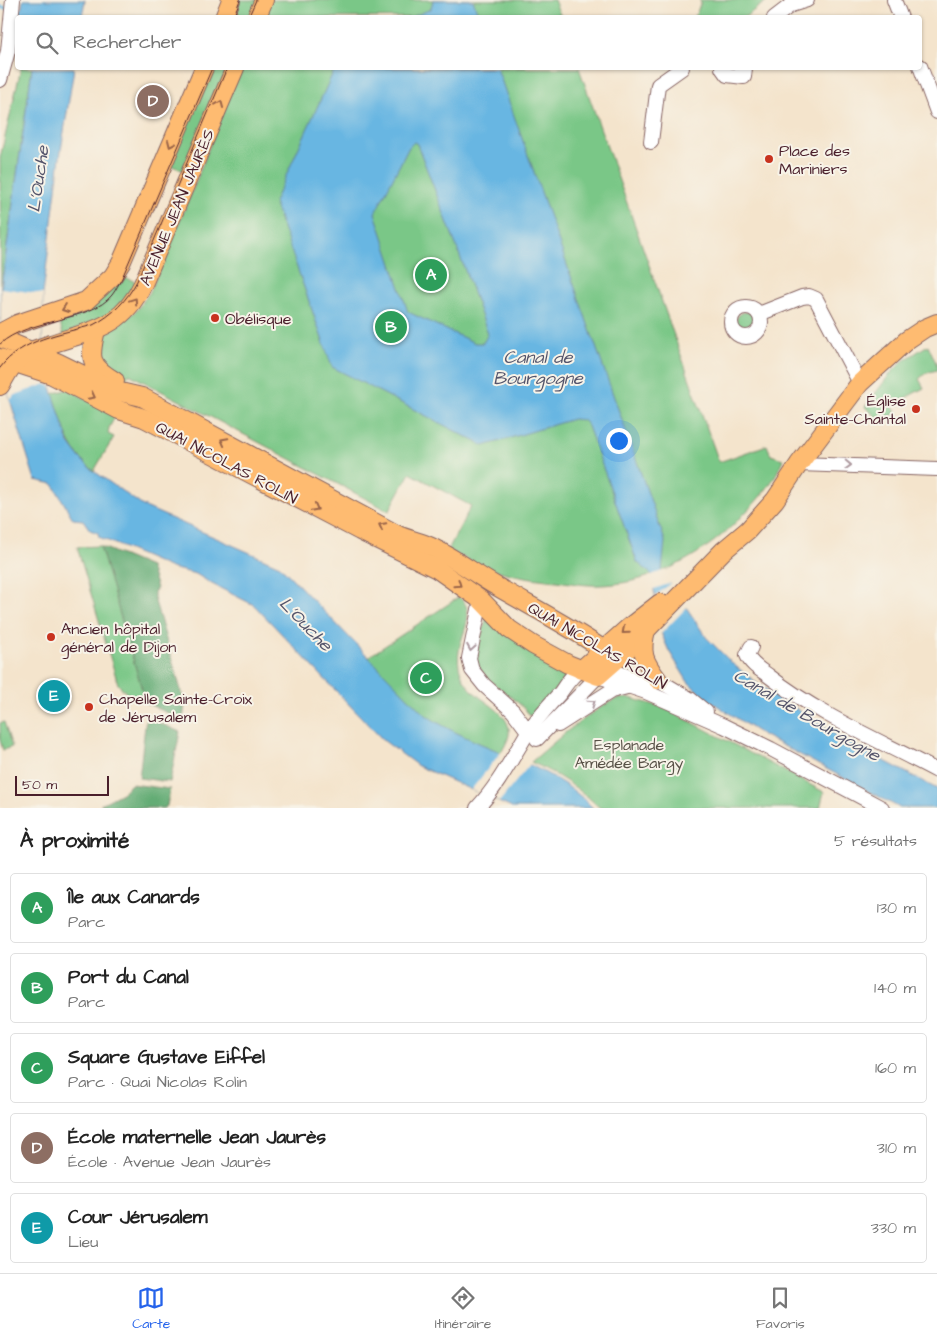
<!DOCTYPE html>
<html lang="fr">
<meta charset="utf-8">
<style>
body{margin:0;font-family:"Architects Daughter",sans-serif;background:#f2f2f2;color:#222}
.scale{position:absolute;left:15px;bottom:12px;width:94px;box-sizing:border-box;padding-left:5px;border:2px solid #4a1f2b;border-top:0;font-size:14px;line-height:18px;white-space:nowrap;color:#4a1f2b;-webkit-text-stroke:4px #f7f3e8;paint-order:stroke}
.you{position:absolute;left:618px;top:440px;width:18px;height:18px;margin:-12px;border:4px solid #fff;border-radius:50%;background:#1a73e8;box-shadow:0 0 0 8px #1a73e833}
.badge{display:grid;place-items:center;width:32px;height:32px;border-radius:50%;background:#2563eb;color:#fff;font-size:16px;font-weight:700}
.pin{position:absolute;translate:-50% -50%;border:2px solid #fff;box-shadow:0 1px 5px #0006}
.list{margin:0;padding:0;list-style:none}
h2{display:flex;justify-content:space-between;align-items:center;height:65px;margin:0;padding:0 20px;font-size:21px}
h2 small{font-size:16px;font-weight:400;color:#767676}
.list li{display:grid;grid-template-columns:32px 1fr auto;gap:15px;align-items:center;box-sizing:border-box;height:70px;margin:0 10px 10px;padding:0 10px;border:1px solid #e0e0e0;border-radius:5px}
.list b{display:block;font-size:19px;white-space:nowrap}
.list p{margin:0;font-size:16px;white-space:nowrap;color:#767676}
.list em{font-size:16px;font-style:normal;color:#767676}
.icon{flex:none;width:28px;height:28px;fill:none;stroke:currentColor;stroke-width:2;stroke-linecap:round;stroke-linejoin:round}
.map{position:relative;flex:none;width:937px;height:808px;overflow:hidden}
.search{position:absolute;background:#fff;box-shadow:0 1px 4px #0004;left:15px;right:15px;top:15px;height:55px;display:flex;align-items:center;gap:12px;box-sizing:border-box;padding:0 18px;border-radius:5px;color:#767676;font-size:19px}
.sheet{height:465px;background:#fff}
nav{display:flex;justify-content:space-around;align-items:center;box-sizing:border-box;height:70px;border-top:1px solid #e0e0e0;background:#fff;font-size:14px;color:#767676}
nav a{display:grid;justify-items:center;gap:2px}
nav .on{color:#2563eb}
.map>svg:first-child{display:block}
.green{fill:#7ac787;stroke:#627359}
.forest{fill:#63ac74;stroke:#566650}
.water{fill:#68b6e2;stroke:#596a86;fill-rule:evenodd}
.pier{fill:#f4e4cc}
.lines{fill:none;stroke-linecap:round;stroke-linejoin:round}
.stream{stroke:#68b6e2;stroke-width:4}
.minor-casing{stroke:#866463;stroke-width:16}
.major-casing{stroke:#866463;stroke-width:20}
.minor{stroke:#fff;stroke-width:14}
.major{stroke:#febb71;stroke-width:18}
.tram{stroke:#4a1f2b;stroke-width:1}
.oneway{stroke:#9b654a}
.oneway2{stroke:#ae9aa0}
.poi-dot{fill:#c8321e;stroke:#f7f3e8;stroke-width:2}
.labels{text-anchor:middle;stroke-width:4;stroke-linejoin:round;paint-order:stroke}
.poi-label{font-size:16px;fill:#4a1f2b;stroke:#f7f3e8;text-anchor:start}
.street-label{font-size:16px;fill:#4a1f2b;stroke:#f7f3e8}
.park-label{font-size:16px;fill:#585147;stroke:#f7f3e8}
.water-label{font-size:18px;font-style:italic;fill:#54546b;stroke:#f7f3e8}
</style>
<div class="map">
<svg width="937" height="808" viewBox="0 0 937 808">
<rect width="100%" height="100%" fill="#f7f3e8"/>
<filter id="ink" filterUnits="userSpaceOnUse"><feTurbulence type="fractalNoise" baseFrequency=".02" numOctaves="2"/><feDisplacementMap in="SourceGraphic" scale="10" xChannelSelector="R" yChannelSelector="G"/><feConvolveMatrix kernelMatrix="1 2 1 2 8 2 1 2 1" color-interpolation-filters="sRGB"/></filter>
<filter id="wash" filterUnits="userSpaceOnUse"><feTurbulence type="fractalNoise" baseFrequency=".0096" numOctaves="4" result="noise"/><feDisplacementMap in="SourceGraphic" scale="20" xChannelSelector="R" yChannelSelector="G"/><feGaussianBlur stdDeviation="1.12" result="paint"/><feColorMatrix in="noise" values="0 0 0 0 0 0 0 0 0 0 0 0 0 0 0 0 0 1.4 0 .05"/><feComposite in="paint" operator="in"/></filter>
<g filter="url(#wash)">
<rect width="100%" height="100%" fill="#f4e4cc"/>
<g class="green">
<path d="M238,0H259L251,17L231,18Z"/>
<path d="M267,0H554L561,17L260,18Z"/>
<path d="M699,0H768L745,17H695L701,2Z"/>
<path d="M21,68H32L1,288L0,158Z"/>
<path d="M209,68H230L186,172L168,164Z"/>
<path d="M239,68H579L719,462L767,445L771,455L783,459C776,480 760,498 744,514C708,553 656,583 602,585C587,586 571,583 557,581C514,577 486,570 448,550L471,506L410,473L389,511L129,374L125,381L113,375L101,365L99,338L136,311L150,292L197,179Z"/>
<path d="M120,275L138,283L123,308L63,335L58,316C89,306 102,304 120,275Z"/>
<circle cx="746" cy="322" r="10"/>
<path d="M928,345L937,365V370L926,373L919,379L924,388L892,405L896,413L891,416L876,417L865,407L890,374L903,361Z"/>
<path d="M68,389L116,415L109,428L108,434L114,437L94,471C66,449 64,426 53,394Z"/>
<path d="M100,546L146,703L128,695L118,684L77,547Z"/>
<path d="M459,597C483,616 449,643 461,673C463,679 467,685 471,689C483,703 512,713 509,735C508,741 504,747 501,753C475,742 444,732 422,713C402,696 385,675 368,657Z"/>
<path d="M487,617L565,669V679L533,715L530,716C517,694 472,680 476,652C478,640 484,629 487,617Z"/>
<path d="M630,698L665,708L824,792L820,808H600C579,788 557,774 531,762L566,732L601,707L616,699Z"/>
<path d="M4,722L12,747L3,750L0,740V723Z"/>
</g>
<g class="forest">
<path d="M100,546L150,567L157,588L154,592V598L185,704L183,720L146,703Z"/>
<path d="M146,717L180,732L170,782L139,778Z"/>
<path d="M131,784L170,789L167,806L165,808H102L101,804L122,793Z"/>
</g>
<g class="water">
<path d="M23,0H85L82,17H20Z"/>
<path d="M433,0H473L479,17H412L431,9Z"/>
<path d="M32,68H74L60,157L43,294L42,339L51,387L69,443L80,458L91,469L143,506L280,566L423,713C476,751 547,759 593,808H512L418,766L383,740L254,605L212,584L196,574L171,568L99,537L98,533L90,530L83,520L73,519L53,484L35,480L10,400L0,348L1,288Z"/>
<path d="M335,68H497L665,541L662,571L706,637L734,665L758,684L838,736L937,789V808H900L761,734L704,697L688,682L669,651L662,635L651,574L637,562L588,426L583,420L573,419L484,446L332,367L274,202ZM414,142L417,144L453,237L488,334L483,343H475L408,312L375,213L409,147Z"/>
</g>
<g class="pier">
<path d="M1,288L43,294L42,339L51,387L46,384L15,395L10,400L0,348Z"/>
<path d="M665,570L688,606L660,635L653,598L671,583L651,590L649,576Z"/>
<path d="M502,751L531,763L499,802L471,790Z"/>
</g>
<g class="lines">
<path class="stream" d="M0,7L25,11"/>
</g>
</g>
<g filter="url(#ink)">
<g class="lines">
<g class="minor-casing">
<g id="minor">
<path d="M894,0L901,18"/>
<path d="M774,18L791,5L807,0"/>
<path d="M920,66L937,112"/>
<path d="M722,68L727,75L744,77L745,68"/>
<path d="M0,80L8,51L13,0"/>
<path d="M651,142L658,85L682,68"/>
<circle cx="746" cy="322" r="15"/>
<path d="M759,314L802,297L809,296L816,299L860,383"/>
<path d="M799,464L937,469"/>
<path d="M481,600L469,658L472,670L484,685L513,711L528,731"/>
<path d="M751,647L747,655C751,665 761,670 769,676C820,716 881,741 937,771"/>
<path d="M651,676L690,699L706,712"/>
<path d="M558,725L611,691L627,687"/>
<path d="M537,739L598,676L646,692L724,726L771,749L882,808"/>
<path d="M477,808C498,786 512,758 528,732C537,718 549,705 560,693C565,686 572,674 581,670C599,661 634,679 650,686"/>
</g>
</g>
<g class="major-casing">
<g id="major">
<path d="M224,18L231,0"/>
<path d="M256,18L264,0"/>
<path d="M96,330C89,358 89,366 115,381"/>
<path d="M0,333L17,324L86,301L113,276L121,263L204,68"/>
<path d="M0,338L59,363L116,391L142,397L398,535C408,539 417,541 427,545C451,555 473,573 496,586C532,607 569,626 604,650"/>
<path d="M0,358L52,375L119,410L144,418L360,531L437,569L481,600L509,629L533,645L568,664L598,676L622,655L723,551L748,530L775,500L799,464L860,383L907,340L925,328L937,323"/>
<path d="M0,386C5,378 10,367 17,361C26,352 39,348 51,344C93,330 122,328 143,284L235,68"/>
<path d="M646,630C640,654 644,661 658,680"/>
<path d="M581,670L628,628L660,603"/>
</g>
</g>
<use href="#minor" class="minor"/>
<use href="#major" class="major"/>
<g class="tram">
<path d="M233,18L240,0"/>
<path d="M248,18L256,0"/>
<path d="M0,344C28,318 91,322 112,295C116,290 119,283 122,278L212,68"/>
<path d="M0,368C21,339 61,334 93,325C113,315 127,300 137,281L227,68"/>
</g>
</g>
<defs><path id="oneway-chevron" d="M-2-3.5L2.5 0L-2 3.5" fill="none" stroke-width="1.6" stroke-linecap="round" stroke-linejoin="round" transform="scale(1.25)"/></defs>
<g class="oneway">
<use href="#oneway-chevron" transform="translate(220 104) rotate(-67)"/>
<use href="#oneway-chevron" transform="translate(171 144) rotate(114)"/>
<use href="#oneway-chevron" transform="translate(134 301) rotate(-56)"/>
<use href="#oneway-chevron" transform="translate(65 309) rotate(160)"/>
<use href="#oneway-chevron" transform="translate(92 396) rotate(27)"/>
<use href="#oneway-chevron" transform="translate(224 441) rotate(-152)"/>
<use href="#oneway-chevron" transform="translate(315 508) rotate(28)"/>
<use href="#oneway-chevron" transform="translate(382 526) rotate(-152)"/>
<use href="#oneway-chevron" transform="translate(458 584) rotate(35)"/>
<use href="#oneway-chevron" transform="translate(625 631) rotate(139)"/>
</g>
<g class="oneway2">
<use href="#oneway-chevron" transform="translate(848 465) rotate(2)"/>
<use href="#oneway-chevron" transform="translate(471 648) rotate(100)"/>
<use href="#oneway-chevron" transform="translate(592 703) rotate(-34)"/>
</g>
</g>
<g class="poi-dot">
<circle cx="769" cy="159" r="5"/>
<circle cx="215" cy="318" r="5"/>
<circle cx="916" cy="409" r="5"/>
<circle cx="51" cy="637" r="5"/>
<circle cx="89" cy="707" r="5"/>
</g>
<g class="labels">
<g class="poi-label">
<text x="779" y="156">Place des<tspan x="779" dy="18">Mariniers</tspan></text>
<text x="225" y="324">Obélisque</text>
<text x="906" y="406" text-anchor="end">Église<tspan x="906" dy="18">Sainte-Chantal</tspan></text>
<text x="61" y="634">Ancien hôpital<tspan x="61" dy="18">général de Dijon</tspan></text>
<text x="99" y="704">Chapelle Sainte-Croix<tspan x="99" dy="18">de Jérusalem</tspan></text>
</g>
<g class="street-label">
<text transform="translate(176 207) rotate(-67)" y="6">AVENUE JEAN JAURÈS</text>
<text transform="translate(227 462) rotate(28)" y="6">QUAI NICOLAS ROLIN</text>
<text transform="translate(598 645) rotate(30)" y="6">QUAI NICOLAS ROLIN</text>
</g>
<g class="park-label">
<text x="629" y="750">Esplanade<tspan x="629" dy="18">Amédée Bargy</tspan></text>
</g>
<g class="water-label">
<text transform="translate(38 179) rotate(-82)" y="6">L'Ouche</text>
<text x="538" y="363">Canal de<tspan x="538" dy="21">Bourgogne</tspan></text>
<text transform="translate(306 624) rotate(46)" y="6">L'Ouche</text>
<text transform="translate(807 715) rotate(30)" y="6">Canal de Bourgogne</text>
</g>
</g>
</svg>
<div class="scale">50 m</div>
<div class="you"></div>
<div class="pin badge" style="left:431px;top:275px;background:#2e9e5b">A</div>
<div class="pin badge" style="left:391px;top:327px;background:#2e9e5b">B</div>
<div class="pin badge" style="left:426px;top:678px;background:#2e9e5b">C</div>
<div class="pin badge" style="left:153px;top:101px;background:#8d6e63">D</div>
<div class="pin badge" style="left:54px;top:696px;background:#0f9aa8">E</div>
<div class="search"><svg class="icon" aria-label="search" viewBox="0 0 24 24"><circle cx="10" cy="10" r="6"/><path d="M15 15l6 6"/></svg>Rechercher</div>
</div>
<section class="sheet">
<h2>À proximité<small>5 résultats</small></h2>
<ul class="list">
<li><span class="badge" style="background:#2e9e5b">A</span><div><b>Île aux Canards</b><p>Parc</p></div><em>130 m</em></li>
<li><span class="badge" style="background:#2e9e5b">B</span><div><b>Port du Canal</b><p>Parc</p></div><em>140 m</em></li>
<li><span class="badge" style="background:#2e9e5b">C</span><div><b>Square Gustave Eiffel</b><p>Parc · Quai Nicolas Rolin</p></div><em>160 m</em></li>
<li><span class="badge" style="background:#8d6e63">D</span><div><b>École maternelle Jean Jaurès</b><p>École · Avenue Jean Jaurès</p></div><em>310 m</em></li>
<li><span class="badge" style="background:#0f9aa8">E</span><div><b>Cour Jérusalem</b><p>Lieu</p></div><em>330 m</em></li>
</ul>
</section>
<nav>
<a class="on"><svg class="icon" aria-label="map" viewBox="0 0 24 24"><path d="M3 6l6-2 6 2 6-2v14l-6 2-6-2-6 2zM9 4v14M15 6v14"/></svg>Carte</a>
<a><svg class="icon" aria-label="directions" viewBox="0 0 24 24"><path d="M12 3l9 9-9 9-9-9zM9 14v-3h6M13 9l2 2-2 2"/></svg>Itinéraire</a>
<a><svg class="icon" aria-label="saved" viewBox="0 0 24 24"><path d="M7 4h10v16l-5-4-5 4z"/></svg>Favoris</a>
</nav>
